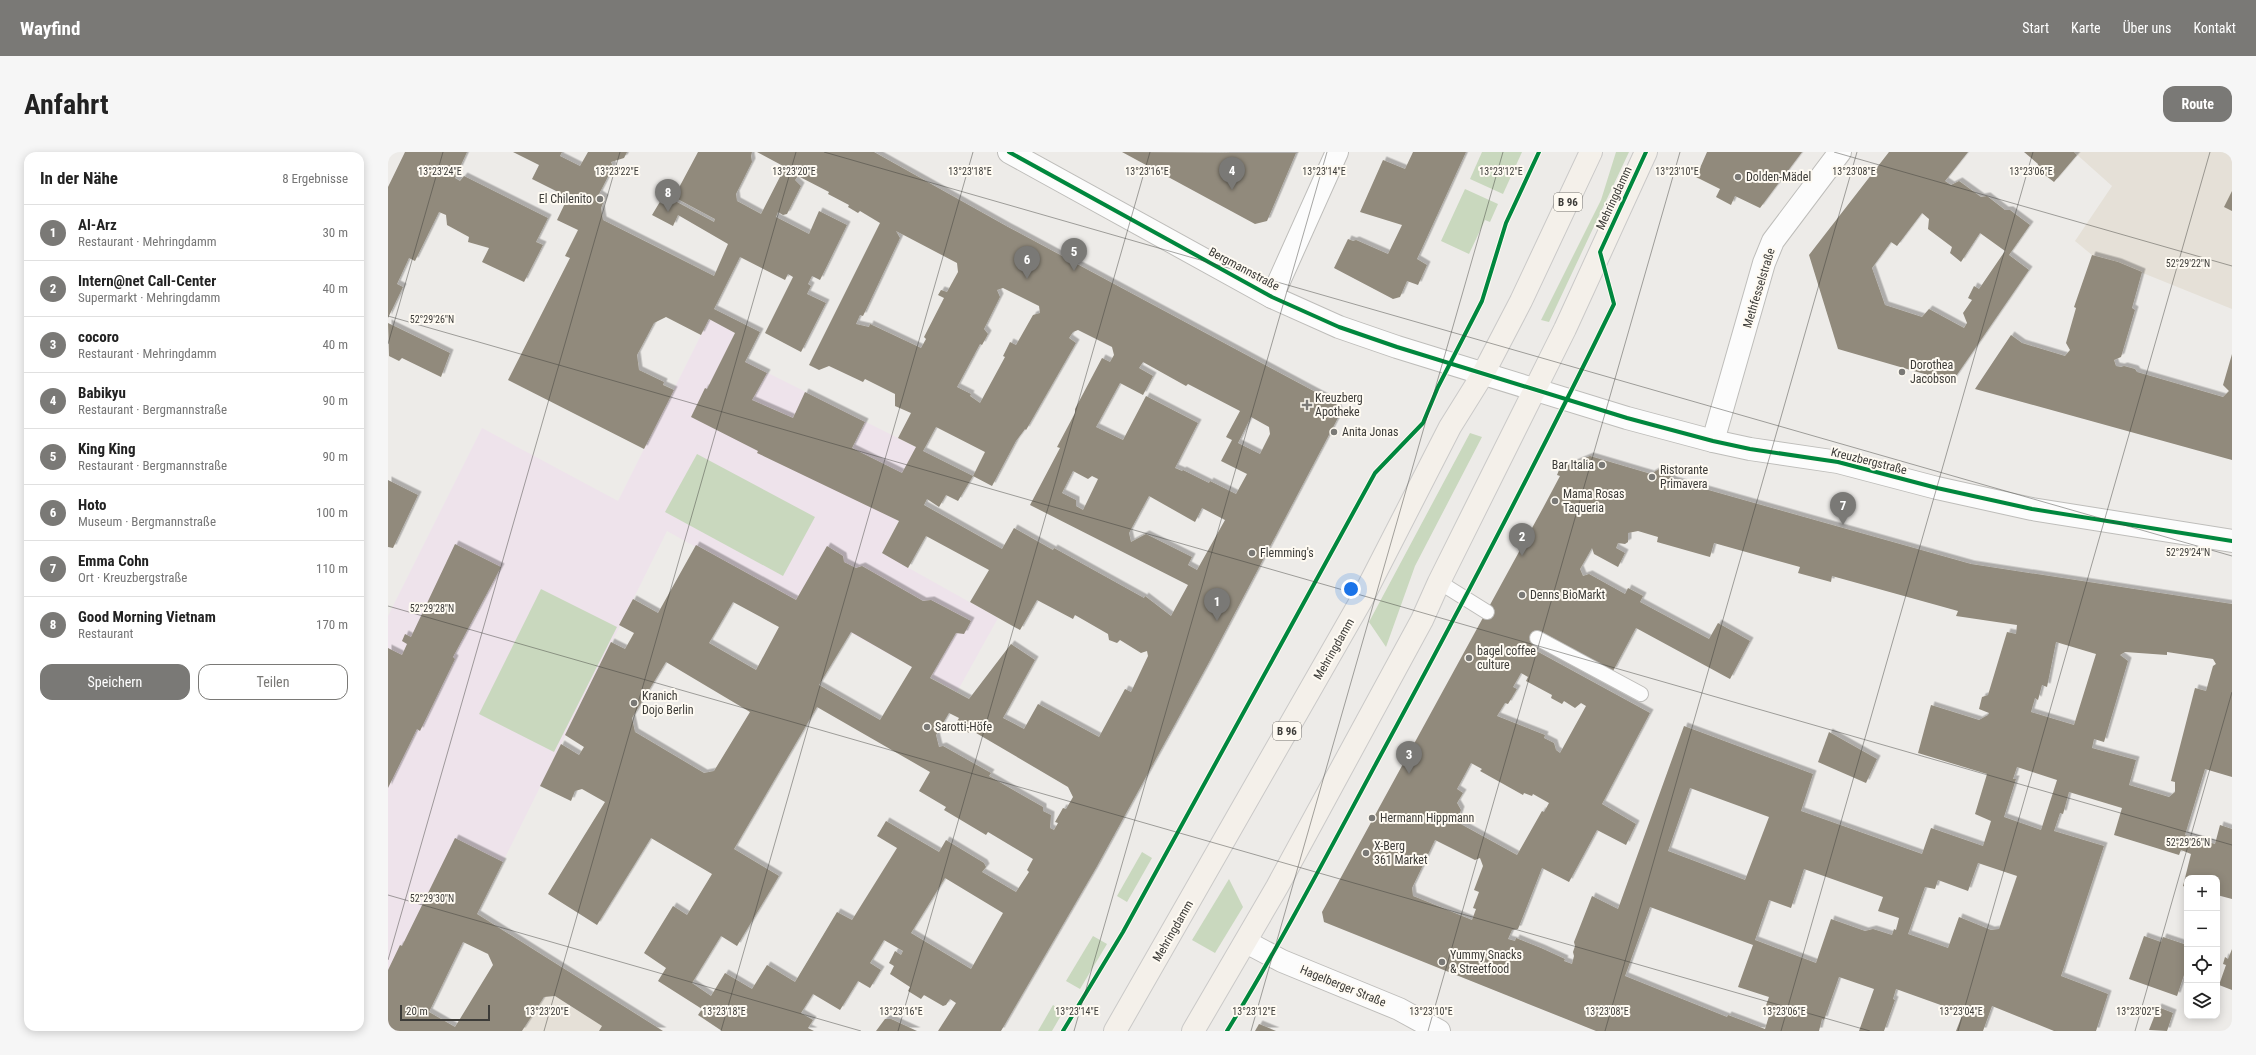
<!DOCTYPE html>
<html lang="de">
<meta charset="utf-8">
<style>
body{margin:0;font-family:"Roboto Condensed",sans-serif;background:#f6f6f6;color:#222}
.controls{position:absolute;right:12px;bottom:12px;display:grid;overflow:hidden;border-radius:8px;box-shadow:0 2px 10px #0003}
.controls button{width:36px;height:36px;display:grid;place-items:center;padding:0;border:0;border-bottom:1px solid #e0e0e0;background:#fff;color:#222;font:20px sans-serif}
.scale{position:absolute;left:12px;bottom:10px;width:90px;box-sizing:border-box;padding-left:4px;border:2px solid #3c3b38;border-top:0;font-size:11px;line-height:14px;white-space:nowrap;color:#3c3b38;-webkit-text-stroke:3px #fefaf2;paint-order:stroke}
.you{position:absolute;left:963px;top:437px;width:14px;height:14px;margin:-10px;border:3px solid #fff;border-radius:50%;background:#1a73e8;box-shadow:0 0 0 6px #1a73e833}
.badge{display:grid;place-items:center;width:26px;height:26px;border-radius:50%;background:#7a7976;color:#fff;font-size:13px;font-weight:700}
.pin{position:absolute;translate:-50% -33px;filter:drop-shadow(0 1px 2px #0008)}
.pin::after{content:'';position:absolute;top:21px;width:14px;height:12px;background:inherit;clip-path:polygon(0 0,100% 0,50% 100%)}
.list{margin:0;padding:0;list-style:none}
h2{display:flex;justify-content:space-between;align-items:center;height:52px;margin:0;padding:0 16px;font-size:17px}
h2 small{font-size:13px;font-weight:400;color:#767676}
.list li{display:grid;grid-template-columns:26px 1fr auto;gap:12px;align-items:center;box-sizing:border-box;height:56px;padding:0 16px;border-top:1px solid #e0e0e0}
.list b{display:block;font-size:15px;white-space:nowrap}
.list p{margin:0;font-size:13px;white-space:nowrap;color:#767676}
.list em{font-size:13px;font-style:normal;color:#767676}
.actions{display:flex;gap:8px;padding:12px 16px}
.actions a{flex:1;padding:9px 0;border:1px solid #7a7976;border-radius:12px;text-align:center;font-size:14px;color:#7a7976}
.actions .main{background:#7a7976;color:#fff}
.icon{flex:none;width:22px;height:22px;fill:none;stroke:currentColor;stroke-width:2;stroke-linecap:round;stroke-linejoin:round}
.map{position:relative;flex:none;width:1844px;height:879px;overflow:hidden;border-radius:12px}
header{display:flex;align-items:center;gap:24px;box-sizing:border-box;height:56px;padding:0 20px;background:#7a7976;color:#fff}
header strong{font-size:19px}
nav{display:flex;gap:22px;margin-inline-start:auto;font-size:14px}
.intro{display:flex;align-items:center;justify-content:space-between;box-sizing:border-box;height:96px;padding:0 24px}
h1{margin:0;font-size:28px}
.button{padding:10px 18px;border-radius:12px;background:#7a7976;color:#fff;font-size:14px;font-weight:700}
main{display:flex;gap:24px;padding:0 24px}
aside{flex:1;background:#fff;border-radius:12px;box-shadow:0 2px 10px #0003}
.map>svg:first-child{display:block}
.built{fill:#e5e0d7}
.industrial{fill:#eee3eb}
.green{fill:#c9d8be}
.building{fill:#918a7c;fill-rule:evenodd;filter:url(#shadow)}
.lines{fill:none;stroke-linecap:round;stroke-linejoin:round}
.service-casing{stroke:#bebdba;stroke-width:16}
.minor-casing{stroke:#bebdba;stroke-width:24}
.primary-casing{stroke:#cac9c8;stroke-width:24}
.service{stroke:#fcfcfc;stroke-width:14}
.minor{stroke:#fcfcfc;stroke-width:22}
.primary{stroke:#f4f0ea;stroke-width:22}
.cycleway-casing{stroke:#fefaf2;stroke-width:6}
.cycleway{stroke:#00873e;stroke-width:4}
.ticks{fill:none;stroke:#3c3b38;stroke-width:1;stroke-opacity:0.45}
.poi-dot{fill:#7a7976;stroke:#fefaf2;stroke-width:1.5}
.labels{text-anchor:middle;stroke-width:4;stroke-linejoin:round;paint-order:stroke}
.shield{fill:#fefaf2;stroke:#767470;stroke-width:1}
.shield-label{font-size:11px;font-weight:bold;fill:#3c3b38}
.poi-label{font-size:12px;fill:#3c3b38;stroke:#fefaf2;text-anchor:start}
.street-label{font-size:12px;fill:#3c3b38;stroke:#fefaf2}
.ticks-label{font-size:10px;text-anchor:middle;fill:#3c3b38;stroke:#fefaf2;stroke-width:4;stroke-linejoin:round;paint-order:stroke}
</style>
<header>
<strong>Wayfind</strong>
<nav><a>Start</a><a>Karte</a><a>Über uns</a><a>Kontakt</a></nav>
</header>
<div class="intro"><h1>Anfahrt</h1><a class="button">Route</a></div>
<main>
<aside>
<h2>In der Nähe<small>8 Ergebnisse</small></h2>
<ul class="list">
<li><span class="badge">1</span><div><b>Al-Arz</b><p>Restaurant · Mehringdamm</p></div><em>30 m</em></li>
<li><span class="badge">2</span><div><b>Intern@net Call-Center</b><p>Supermarkt · Mehringdamm</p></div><em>40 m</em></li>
<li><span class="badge">3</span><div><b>cocoro</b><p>Restaurant · Mehringdamm</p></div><em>40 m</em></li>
<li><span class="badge">4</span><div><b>Babikyu</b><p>Restaurant · Bergmannstraße</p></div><em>90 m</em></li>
<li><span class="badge">5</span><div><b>King King</b><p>Restaurant · Bergmannstraße</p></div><em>90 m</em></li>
<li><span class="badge">6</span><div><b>Hoto</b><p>Museum · Bergmannstraße</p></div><em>100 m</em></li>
<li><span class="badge">7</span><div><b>Emma Cohn</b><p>Ort · Kreuzbergstraße</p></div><em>110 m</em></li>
<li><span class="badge">8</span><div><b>Good Morning Vietnam</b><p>Restaurant</p></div><em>170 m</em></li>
</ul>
<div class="actions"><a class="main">Speichern</a><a>Teilen</a></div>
</aside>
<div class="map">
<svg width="1844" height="879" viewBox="0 0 1844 879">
<defs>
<filter id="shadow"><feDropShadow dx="3.5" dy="-3.5" stdDeviation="0" flood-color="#0004"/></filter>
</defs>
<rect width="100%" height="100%" fill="#edebe8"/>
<g class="built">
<path d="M1686,0H1844V157L1730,111L1704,103L1687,89L1724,34Z"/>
<path d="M167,844L222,879H134L156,845Z"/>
</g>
<path class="industrial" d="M321,167L347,181L338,200L544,303L494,401L610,466L569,540L279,379L31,879H0V464L94,276L230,349Z"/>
<g class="green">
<path d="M1094,0H1134L1115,42L1082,27Z"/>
<path d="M1228,0H1241L1161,170L1153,168L1213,48Z"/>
<path d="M1077,37L1110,52L1102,70L1097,68L1081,102L1053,89Z"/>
<path d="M1082,281L1094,285L1027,414L998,495L981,470Z"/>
<path d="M309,302L427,365L395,424L277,360Z"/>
<path d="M153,437L229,475L166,600L91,562Z"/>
<path d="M754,700L764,706L739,750L729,744Z"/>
<path d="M841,727L855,755L827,801L804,788Z"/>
<path d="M705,784L719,792L692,837L678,829Z"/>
<path d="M665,853L675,860L664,879H650Z"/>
</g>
<g class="building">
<path d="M17,0H79L67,26L72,29L76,24L160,66L148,90L155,93L136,130L94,110L101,96L80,90L81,85L59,73L58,63L51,60L27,109L21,106L9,132L15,135L0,166V35Z"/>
<path d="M125,0H174L172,4L192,14L200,0H239L236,6L223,10L225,15L211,42L217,46L213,56L215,68L326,124L340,92L290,63L285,74L264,63L276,43L326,70L327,67L286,45L310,0H364L363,4L364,10L348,42L349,49L373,62L397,15L369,0H486L620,75L948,251L952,262L820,512L708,716L613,879H550L568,851L562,847L558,853L555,854L536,843L533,847L520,839L522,835L502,822L506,814L501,811L507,799L513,803L515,799L496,788L482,811L493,818L482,836L470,829L452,858L425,842L413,861L425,868L420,876L426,879H334L310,863L314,857L270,829L278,816L256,801L285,754L299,763L324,722L263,686L209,773L160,742L217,650L194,637L187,639L183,649L152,634L173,592L191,603L196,595L177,583L223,490L237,497L246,481L231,473L245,447L270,461L308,393L408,448L439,394L455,404L456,410L468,416L474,414L535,449L543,448L583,469L576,482L568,481L542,526L581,547L623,492L647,508L615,566L636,577L650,552L711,585L737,537L743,540L760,504L759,499L753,501L732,488L729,491L721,488L720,482L687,463L685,467L649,448L632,478L582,450L601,418L538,384L520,416L494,401L511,369L369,301L370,299L303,265L317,236L319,237L347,181L321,167L313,183L278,165L266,171L249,203L251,218L276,230L275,233L286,238L256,297L120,228L182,106L177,104L190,78L169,68L180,45L144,27L151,13ZM410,24L441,40L440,42L461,53L460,55L470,61L472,59L492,71L421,213L431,218L441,214L475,230L477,227L507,242V254L523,261L510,286L528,295L514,321L464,296L477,270L417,240L405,266L364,248L379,221L357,210L372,180L326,157L352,105L397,128L400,122L405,125L377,181L413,200L438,151L419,142L423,134L420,132L424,124L432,128L459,73L431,59L421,82L388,65L390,60L395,63L399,62L413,34L407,28ZM508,79L569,111L570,120L559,140L553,138L550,143L556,146L536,185L538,187L533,196L482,172L481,175L468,172L472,163L475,164L512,86ZM615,136L651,154L652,161L645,163L628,193L622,190L615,204L617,205L592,251L582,244L583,242L569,235L592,192L594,193L600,182L596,177L612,145L609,138ZM690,178L724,195L726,203L722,210L714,206L687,257V261L669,295L672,296L642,353L800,433L783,464L757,444L756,446L666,396L665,398L626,376L614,397L536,353L539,347L551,355L558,343L570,349L585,324L535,299L548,275L597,300L585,324L604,334L628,289L637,277L638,278L688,191L681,186L685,180ZM755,210L798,234L800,232L852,259L838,285L844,288L833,309L859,322L848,342L822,329L821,331L795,318L794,319L787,316L810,271L758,244L735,288L708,275L732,231L755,243L765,224L751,216ZM863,265L881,275L882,282L872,302L850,291ZM685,319L700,327L704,324L710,327L695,358L688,354V348L674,341ZM761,344L807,370L814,356L837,368L809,418L800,413L804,405L758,382L743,390L741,381ZM345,450L391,475L368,518L321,491ZM463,480L524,515L492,568L431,533ZM278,510L362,560L326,619L316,621L247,580L244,566ZM429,555L542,620L531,639L558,655L556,658L598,683L600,680L645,707L639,718L641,720L628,740L594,720L598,715L596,711L558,688L551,700L498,669L489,684L509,696L464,768L449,760L407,830L379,813L364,837L337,821L323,844L304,831L333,784L349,794L391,724L346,697ZM561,561L571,566L567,573L581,581L583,578L680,635L685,645L678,657L675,656L667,670L670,671L666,678L662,676L663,663L655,659V655L601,624L603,621L555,594L551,595L548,583ZM557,726L615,761L583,817L523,781Z"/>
<path d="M734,0L842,1H908L879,69L867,72Z"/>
<path d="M1025,0H1078L1029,107L1039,113L1030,133L1019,129L1012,145L1005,147L946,116L960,87L965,89L968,88L1000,102L1014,73L972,60L995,8L1017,17Z"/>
<path d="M1319,0H1414L1372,56L1347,44L1343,53L1328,45L1332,37L1308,25Z"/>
<path d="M1501,0H1580L1557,29L1563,33L1571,29L1593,45L1599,44L1617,58H1622L1642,73L1621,103L1641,118L1564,230L1450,197L1421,103ZM1534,61L1541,67L1540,77L1564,95L1562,101L1573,110L1592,81L1617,99L1591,137L1586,134L1580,146L1584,148L1575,161L1579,171L1576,176L1541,157L1534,165L1497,153L1484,116L1503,90L1509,94Z"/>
<path d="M1636,0H1686L1689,3L1666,30L1649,17L1650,12Z"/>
<path d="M1844,39V59L1836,55Z"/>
<path d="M1704,103L1730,110L1754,120L1744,156L1747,158L1733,205L1726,208L1728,214L1733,215L1736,214L1747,217L1749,220L1835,245L1841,239L1835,233L1844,202V308L1587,237L1623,183L1634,191L1677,204L1682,198L1678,191L1688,156L1686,155Z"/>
<path d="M0,171L62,201L53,225L14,206L11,209L1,204Z"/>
<path d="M1202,304L1263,322L1271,317L1280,320L1285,328L1583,412L1844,452V625L1817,617L1797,683L1827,692L1832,673L1844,677V747L1829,743V726H1799V736L1795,734L1803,702L1793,698L1791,703L1726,683L1734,656L1681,640L1675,662L1672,661L1666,679L1716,694L1673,824L1720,842L1708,879H1666L1604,854L1595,879H1568L1575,861L1508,837L1505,847L1507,848L1496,879H1471L1486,837L1451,825L1436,868L1434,867L1431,879H1208L936,770L934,760L1155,356L1172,324L1169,323L1173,313L1176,315ZM1250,379L1270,385L1269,390L1322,405L1326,391L1412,415L1410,421L1443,430L1444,424L1570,459L1568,464L1629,473L1628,482L1619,480L1600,543L1594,545L1591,557L1601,561L1600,563L1591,568L1543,553L1530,601L1599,622L1587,662L1603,669L1595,694L1543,676L1534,702L1413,659L1425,622L1296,574L1230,757L1204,744L1186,790L1187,794L1185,800L1186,804L1184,812L1176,809L1177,807L1153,796L1128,786L1127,789L1120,787L1124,778L1130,777L1154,716L1181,730L1209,678L1238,693L1248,672L1214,652L1262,561L1143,496L1152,479L1225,519L1248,476L1342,527L1362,489L1330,471L1321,487L1252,450L1255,444L1240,436L1237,442L1201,422L1195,424L1192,417L1204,396L1206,402L1230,415L1237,401L1228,396L1230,391L1237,392L1240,390V381ZM1668,490L1708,502L1686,573L1643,560L1647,546L1650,548L1654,533L1659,535ZM1737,500L1779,503V500L1825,507L1828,512L1825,514L1818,539L1807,536L1783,629L1787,630V640L1781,645L1741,633L1748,608L1704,596L1706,587L1716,590L1740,509L1732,503ZM1133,521L1140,525L1138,529L1164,543L1163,546L1174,552L1176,549L1187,556L1193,551L1198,554L1172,601L1168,598L1166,591L1156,586L1157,583L1109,564L1117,551L1120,552L1129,537L1125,535ZM1083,611L1094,617L1092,619L1135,643L1136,641L1144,644L1145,642L1161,651L1156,660L1154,659L1129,703L1069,670L1073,658L1069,651L1075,641L1069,637ZM1629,615L1669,628L1653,678L1616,665L1628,627H1625ZM1302,636L1381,665L1357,728L1280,699ZM1047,688L1087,708L1092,706L1095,714L1086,738L1091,740L1085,756L1088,757L1084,768L1025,744L1024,736ZM1590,711L1629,724L1611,777L1603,778L1571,765L1560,796L1520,782L1537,735L1547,737L1550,728L1580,739ZM1416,717L1495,745L1490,759L1511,766L1508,778L1506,777L1504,783L1485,777L1477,779L1443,767L1428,811L1367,788L1381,748L1403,756ZM1262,755L1365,793L1350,835L1381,845L1376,859L1381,864L1377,877L1340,863L1339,865L1237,824Z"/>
<path d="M0,328L30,343L5,396L0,395Z"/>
<path d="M67,392L113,415L65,505L67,507L32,579L29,577L0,636V496L14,503L19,492L14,489L17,482L23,485Z"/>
<path d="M1441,580L1489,607L1478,631L1430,610Z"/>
<path d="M67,686L115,710L89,762L275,879H211L214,874L167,844L156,845L134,879H0V818L12,793L14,794ZM75,790L100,802L105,813L67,875L41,860Z"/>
<path d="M1756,784L1773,790L1775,785L1799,793V814L1789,844L1741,827Z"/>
<path d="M1844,797V838L1831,833L1838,813L1835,812L1837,805L1840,807Z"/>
<path d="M1770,855L1785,861L1779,879L1761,878Z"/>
<path d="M497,867H503L529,879H488Z"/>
<path d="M871,872L888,879H867Z"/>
</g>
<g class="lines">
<g class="service-casing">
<g id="service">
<path d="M1051,430L1099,460"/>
<path d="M1149,486L1253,542"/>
</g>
</g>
<g class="minor-casing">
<g id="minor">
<path d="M621,0L884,145L951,175L1009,195L1239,266L1325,289L1362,297L1450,310L1549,336L1644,357L1844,389"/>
<path d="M884,145L949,0"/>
<path d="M1325,289L1376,111L1385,89L1452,0"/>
<path d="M858,790L894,809L1011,857L1051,879"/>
</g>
</g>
<g class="primary-casing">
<g id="primary">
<path d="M727,879L974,447L1062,275L1095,222L1133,149L1203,0"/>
<path d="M805,879L889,735L1034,468L1051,430L1177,177L1258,0"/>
</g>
</g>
<use href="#service" class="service"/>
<use href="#minor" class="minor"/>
<use href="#primary" class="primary"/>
<g class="cycleway-casing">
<g id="cycleway">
<path d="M621,0L884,145L951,175L1009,195L1239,266L1325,289L1362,297L1450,310L1549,336L1644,357L1844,389"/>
<path d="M675,879L735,780L987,321L1035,271L1050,235L1094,149L1118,71L1151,0"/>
<path d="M839,879C893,791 941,699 990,608C1072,457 1151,306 1226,152L1212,100L1258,0"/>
</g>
</g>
<use href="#cycleway" class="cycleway"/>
</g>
<path class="ticks" d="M436,0L1844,404M1446,0L1844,114M0,164L1844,693M0,192L55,0M0,454L1482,879M0,743L473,879M0,808L232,0M156,879L408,0M333,879L585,0M510,879L762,0M686,879L939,0M863,879L1115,0M1040,879L1292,0M1217,879L1469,0M1393,879L1645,0M1570,879L1822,0M1747,879L1844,540"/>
<g class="poi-dot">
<circle cx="1350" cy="25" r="4"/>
<circle cx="212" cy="47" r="4"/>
<circle cx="1514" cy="220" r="4"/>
<path d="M917 247h4v4h4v4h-4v4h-4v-4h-4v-4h4z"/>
<circle cx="946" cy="280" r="4"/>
<circle cx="1214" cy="313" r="4"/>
<circle cx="1264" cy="325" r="4"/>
<circle cx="1167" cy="349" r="4"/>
<circle cx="864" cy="401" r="4"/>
<circle cx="1134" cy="443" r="4"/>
<circle cx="1081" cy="506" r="4"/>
<circle cx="246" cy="551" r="4"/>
<circle cx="539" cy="575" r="4"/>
<circle cx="984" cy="666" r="4"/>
<circle cx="978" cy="701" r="4"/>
<circle cx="1054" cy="810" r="4"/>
</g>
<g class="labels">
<g class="shield">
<rect x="1166" y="41" width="28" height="18" rx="3"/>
<rect x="885" y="570" width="28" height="18" rx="3"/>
</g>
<g class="shield-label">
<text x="1180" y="54">B 96</text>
<text x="899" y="583">B 96</text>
</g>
<g class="poi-label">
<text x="1358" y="29">Dolden-Mädel</text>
<text x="204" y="51" text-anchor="end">El Chilenito</text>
<text x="1522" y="217">Dorothea<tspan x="1522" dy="14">Jacobson</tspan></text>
<text x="927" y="250">Kreuzberg<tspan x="927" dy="14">Apotheke</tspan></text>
<text x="954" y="284">Anita Jonas</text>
<text x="1206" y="317" text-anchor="end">Bar Italia</text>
<text x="1272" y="322">Ristorante<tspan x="1272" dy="14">Primavera</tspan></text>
<text x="1175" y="346">Mama Rosas<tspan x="1175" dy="14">Taqueria</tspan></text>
<text x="872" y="405">Flemming's</text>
<text x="1142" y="447">Denns BioMarkt</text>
<text x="1089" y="503">bagel coffee<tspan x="1089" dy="14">culture</tspan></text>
<text x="254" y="548">Kranich<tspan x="254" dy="14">Dojo Berlin</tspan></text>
<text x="547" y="579">Sarotti-Höfe</text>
<text x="992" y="670">Hermann Hippmann</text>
<text x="986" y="698">X-Berg<tspan x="986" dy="14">361 Market</tspan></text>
<text x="1062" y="807">Yummy Snacks<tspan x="1062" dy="14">&amp; Streetfood</tspan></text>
</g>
<g class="street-label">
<text transform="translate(1226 46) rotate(-65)" y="4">Mehringdamm</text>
<text transform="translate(856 117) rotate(28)" y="4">Bergmannstraße</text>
<text transform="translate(1371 136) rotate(-73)" y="4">Methfesselstraße</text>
<text transform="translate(1481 309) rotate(14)" y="4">Kreuzbergstraße</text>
<text transform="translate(946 497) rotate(-60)" y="4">Mehringdamm</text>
<text transform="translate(785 779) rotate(-60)" y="4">Mehringdamm</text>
<text transform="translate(955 834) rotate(22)" y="4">Hagelberger Straße</text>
</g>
</g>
<g class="ticks-label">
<text x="52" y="23">13°23'24"E</text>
<text x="229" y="23">13°23'22"E</text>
<text x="406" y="23">13°23'20"E</text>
<text x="582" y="23">13°23'18"E</text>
<text x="759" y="23">13°23'16"E</text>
<text x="936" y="23">13°23'14"E</text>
<text x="1113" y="23">13°23'12"E</text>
<text x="1289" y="23">13°23'10"E</text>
<text x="1466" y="23">13°23'08"E</text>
<text x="1643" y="23">13°23'06"E</text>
<text x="1800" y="115">52°29'22"N</text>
<text x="44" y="171">52°29'26"N</text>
<text x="1800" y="404">52°29'24"N</text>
<text x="44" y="460">52°29'28"N</text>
<text x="1800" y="694">52°29'26"N</text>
<text x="44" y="750">52°29'30"N</text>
<text x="159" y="863">13°23'20"E</text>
<text x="336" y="863">13°23'18"E</text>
<text x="513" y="863">13°23'16"E</text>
<text x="689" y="863">13°23'14"E</text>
<text x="866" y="863">13°23'12"E</text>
<text x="1043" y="863">13°23'10"E</text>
<text x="1219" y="863">13°23'08"E</text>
<text x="1396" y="863">13°23'06"E</text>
<text x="1573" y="863">13°23'04"E</text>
<text x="1750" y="863">13°23'02"E</text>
</g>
</svg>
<div class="controls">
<button>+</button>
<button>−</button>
<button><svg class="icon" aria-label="locate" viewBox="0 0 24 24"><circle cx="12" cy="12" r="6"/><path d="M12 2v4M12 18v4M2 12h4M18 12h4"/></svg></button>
<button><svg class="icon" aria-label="layers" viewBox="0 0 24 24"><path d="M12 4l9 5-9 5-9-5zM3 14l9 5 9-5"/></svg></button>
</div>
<div class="scale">20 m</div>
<div class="you"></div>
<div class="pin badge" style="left:829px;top:469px">1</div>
<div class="pin badge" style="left:1134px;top:404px">2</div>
<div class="pin badge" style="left:1021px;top:622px">3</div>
<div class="pin badge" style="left:844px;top:38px">4</div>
<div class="pin badge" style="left:686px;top:119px">5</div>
<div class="pin badge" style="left:639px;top:127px">6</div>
<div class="pin badge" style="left:1455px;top:373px">7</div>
<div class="pin badge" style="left:280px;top:60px">8</div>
</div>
</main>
